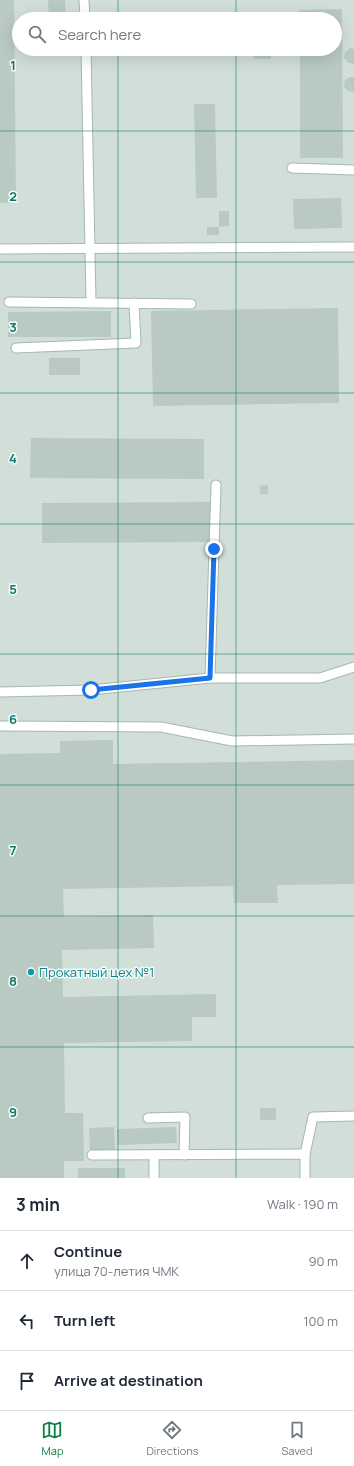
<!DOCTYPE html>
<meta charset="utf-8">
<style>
body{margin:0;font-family:Manrope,sans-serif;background:#f2f2f3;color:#1f2937}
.stop{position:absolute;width:12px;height:12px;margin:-9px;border:3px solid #1a73e8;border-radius:50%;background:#fff}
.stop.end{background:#1a73e8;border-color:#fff;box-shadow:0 1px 4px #0008}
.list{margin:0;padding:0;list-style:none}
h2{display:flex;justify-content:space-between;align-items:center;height:52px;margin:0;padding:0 16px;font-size:17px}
h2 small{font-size:13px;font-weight:400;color:#747a83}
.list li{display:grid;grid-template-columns:26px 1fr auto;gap:12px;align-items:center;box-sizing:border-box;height:60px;padding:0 16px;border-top:1px solid #e0e1e3}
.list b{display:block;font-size:15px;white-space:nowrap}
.list p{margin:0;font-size:13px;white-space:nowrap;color:#747a83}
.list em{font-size:13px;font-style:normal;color:#747a83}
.icon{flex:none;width:22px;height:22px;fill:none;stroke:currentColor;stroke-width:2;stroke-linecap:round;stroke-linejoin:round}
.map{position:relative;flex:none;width:354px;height:1178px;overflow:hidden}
.search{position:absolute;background:#fff;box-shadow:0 4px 16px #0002;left:12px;right:12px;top:12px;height:44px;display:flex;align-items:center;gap:10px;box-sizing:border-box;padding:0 14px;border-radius:22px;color:#747a83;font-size:15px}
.sheet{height:232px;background:#fff}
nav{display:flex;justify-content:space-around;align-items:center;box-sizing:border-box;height:56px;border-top:1px solid #e0e1e3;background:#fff;font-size:11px;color:#747a83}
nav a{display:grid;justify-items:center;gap:2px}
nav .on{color:#0b8043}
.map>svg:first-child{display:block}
.built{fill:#d1dfd8;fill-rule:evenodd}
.building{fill:#b8cac2}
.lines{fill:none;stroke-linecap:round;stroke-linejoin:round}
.minor-casing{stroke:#a5b8b0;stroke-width:11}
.minor{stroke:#fff;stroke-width:9}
.route{stroke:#1a73e8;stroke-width:5}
.grid{fill:none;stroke:#0f766e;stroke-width:1;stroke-opacity:0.55}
.culture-dot{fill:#0f9aa8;stroke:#f5fbf7;stroke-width:1.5}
.labels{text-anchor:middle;stroke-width:3;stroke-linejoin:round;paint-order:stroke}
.culture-label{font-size:13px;fill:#0d838f;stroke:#f5fbf7;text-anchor:start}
.grid-label{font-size:13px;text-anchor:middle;font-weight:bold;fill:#0f766e;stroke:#f5fbf7;stroke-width:3;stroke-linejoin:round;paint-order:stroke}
</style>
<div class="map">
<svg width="354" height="1178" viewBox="0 0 354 1178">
<rect width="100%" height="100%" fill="#e3efe9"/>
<path class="built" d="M0,0H354V1178H0ZM19,19H335V49H19Z"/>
<g class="building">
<path d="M0,0H14L16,202L0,203Z"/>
<path d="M48,0H65L66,19H49Z"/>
<path d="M342,9L343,158H300V49H335V19H299V10Z"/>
<path d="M350,48L354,49V64L348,63L344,58L345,52Z"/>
<path d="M271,51V59H254V52Z"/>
<path d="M350,77H354V92L348,91L344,87L345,80Z"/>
<path d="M194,104H215L217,198H196Z"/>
<path d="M341,198L342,228L294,229L293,199Z"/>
<path d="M219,211H229V226L219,227Z"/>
<rect x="207" y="227" width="12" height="8"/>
<path d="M338,308L339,403L153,406L151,311Z"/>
<path d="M111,311V337H8V312Z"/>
<rect x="49" y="358" width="31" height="17"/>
<path d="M31,438L204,439V479L30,478Z"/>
<path d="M268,485V494H260V486Z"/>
<path d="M210,502V542L42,543V503Z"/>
<path d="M113,740V764L354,760V884L277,885L278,903H234L233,886L63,889L64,917L153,915L154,948L62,950L63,997L216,994V1017H192V1041L64,1043L65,1113H83L84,1161H64V1178H0V754L60,753V741Z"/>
<rect x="260" y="1108" width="16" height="12"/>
<path d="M114,1127L115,1151L90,1152L89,1128Z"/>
<path d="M176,1127L177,1143L117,1145V1129Z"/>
<rect x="78" y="1168" width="47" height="10"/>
</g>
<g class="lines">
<g class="minor-casing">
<g id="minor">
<path d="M84,0L85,19"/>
<path d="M86,49L91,302"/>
<path d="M292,168L354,170"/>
<path d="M0,249L354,247"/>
<path d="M9,302L191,304"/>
<path d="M16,348L136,343L134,303"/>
<path d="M210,678L216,485"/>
<path d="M0,692L91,690L210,678H320L354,667"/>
<path d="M0,726L161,727L232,741L354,739"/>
<path d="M148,1118L185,1117L184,1155"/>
<path d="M305,1154L313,1117L354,1116"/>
<path d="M92,1155L305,1154V1178"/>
<path d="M154,1155V1178"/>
</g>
</g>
<use href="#minor" class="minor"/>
</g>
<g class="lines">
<path class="route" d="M91,690L210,678L214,549"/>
</g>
<path class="grid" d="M118,0V19M236,0V19M118,49V1178M236,49V1178M0,131H354M0,262H354M0,393H354M0,524H354M0,654H354M0,785H354M0,916H354M0,1047H354"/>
<circle class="culture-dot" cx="31" cy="972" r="4"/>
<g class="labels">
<g class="culture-label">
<text x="39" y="977">Прокатный цех №1</text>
</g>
</g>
<g class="grid-label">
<text x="13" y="70">1</text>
<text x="13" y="201">2</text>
<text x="13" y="332">3</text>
<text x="13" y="463">4</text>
<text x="13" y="594">5</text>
<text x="13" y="724">6</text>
<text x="13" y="855">7</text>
<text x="13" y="986">8</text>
<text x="13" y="1117">9</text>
</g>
</svg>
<div class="stop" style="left:91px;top:690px"></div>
<div class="stop end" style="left:214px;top:549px"></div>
<div class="search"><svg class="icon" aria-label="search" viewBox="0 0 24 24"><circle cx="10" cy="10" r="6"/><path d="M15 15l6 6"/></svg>Search here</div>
</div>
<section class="sheet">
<h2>3 min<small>Walk · 190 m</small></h2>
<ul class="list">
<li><svg class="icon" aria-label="ahead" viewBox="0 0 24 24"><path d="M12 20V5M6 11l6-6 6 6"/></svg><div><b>Continue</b><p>улица 70-летия ЧМК</p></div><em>90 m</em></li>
<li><svg class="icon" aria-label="left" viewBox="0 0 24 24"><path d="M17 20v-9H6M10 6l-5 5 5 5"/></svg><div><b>Turn left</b></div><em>100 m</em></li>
<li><svg class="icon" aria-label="arrive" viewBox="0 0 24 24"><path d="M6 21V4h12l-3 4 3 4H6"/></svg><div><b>Arrive at destination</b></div></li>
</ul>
</section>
<nav>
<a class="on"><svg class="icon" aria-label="map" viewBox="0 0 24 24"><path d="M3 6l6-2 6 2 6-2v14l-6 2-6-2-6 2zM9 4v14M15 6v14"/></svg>Map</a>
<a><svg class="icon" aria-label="directions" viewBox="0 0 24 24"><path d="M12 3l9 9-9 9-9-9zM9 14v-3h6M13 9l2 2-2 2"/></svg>Directions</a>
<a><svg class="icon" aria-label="saved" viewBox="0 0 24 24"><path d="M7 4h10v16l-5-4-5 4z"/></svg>Saved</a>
</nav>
